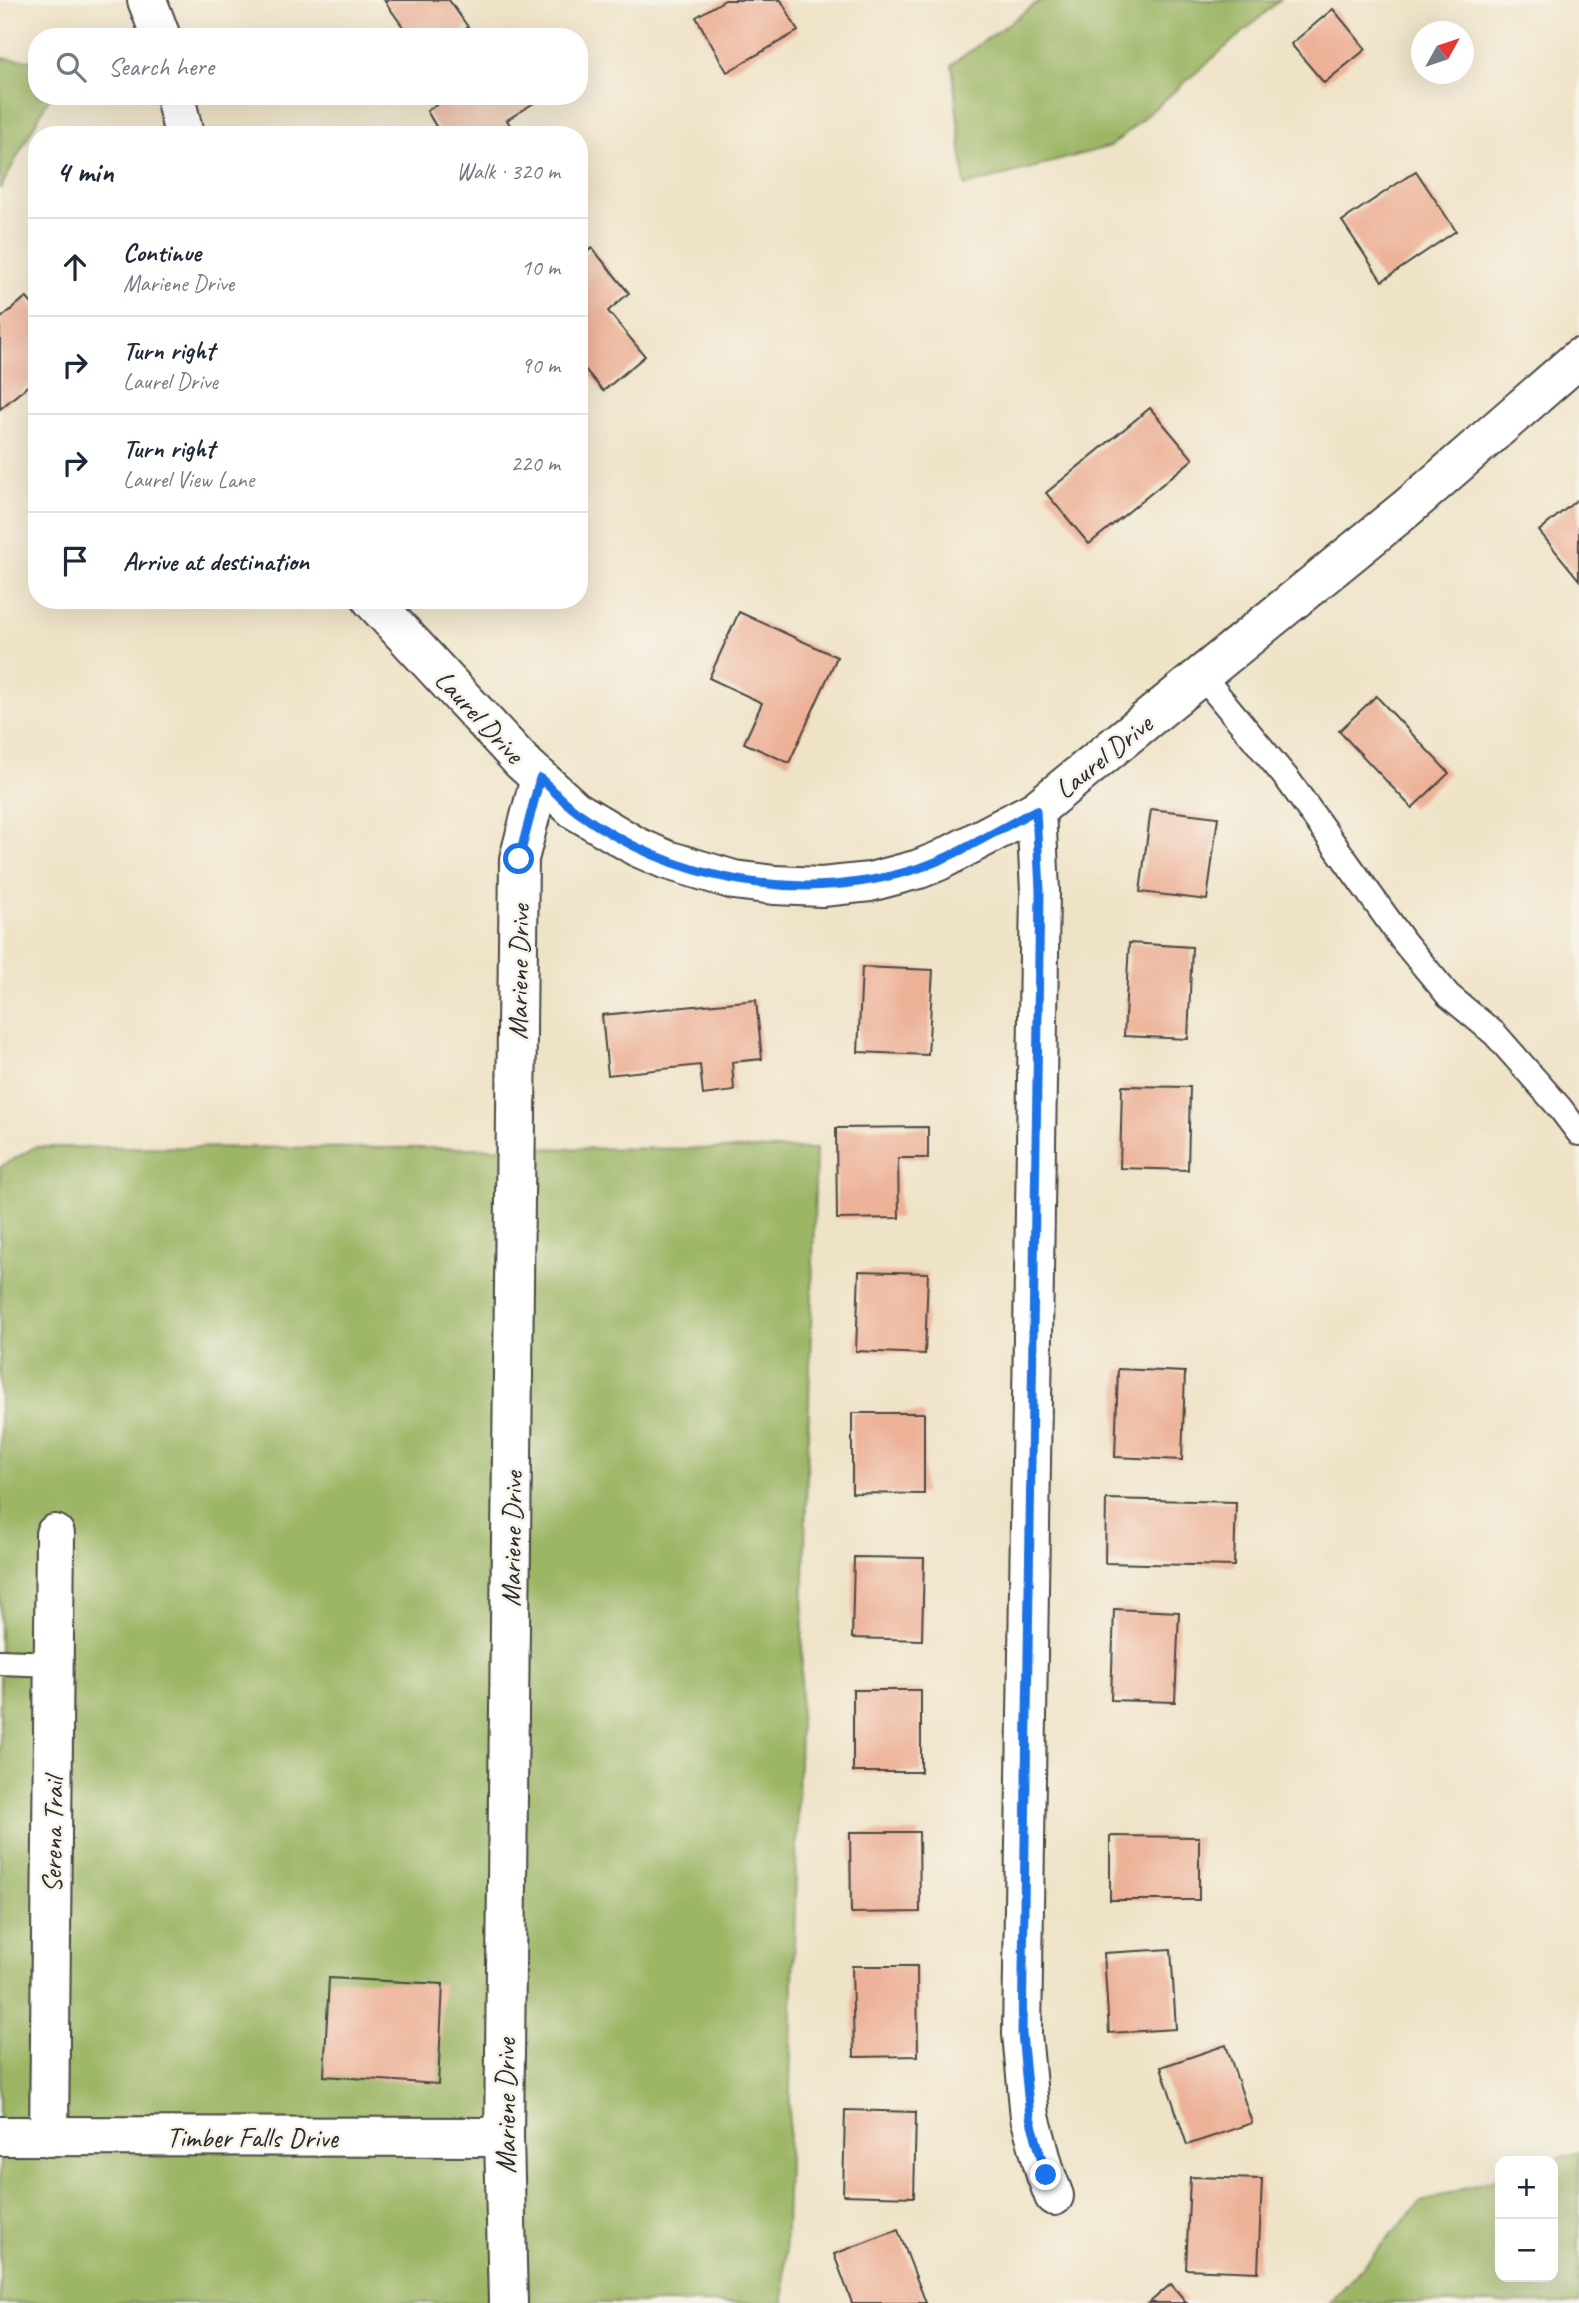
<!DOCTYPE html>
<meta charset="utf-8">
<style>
body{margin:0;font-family:Caveat,sans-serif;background:#f2f2f3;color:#1f2937}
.controls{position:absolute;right:21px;bottom:21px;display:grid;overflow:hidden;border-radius:14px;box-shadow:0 7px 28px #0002}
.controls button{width:63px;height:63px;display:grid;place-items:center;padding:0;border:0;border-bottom:2px solid #e0e1e3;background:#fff;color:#1f2937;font:35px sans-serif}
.compass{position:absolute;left:1411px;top:21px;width:63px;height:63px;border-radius:50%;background:#fff;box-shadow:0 7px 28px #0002;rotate:50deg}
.stop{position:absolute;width:21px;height:21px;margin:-16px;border:5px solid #1a73e8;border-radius:50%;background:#fff}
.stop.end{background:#1a73e8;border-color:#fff;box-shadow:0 2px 7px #0008}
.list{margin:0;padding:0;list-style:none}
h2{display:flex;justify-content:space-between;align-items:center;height:91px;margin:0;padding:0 28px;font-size:30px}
h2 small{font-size:23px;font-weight:400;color:#747a83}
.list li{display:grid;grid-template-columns:46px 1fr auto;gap:21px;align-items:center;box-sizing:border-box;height:98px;padding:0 28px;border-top:2px solid #e0e1e3}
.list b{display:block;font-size:26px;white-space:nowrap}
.list p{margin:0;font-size:23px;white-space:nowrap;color:#747a83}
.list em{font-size:23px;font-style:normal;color:#747a83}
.icon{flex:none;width:38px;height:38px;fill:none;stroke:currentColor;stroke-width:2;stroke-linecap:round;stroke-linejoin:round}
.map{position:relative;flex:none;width:1579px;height:2303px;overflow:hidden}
.search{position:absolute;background:#fff;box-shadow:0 7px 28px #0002;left:28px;top:28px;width:560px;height:77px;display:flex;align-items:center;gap:18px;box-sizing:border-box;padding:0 24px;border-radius:28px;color:#747a83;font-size:26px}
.panel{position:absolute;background:#fff;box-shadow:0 7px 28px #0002;left:28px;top:126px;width:560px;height:483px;border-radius:28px}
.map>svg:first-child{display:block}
.forest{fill:#9db666;stroke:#647048;stroke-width:2}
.building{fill:#edb197}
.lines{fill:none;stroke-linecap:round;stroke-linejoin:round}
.service-casing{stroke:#484742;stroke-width:28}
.minor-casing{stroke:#484742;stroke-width:42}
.service{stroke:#fff;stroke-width:24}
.minor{stroke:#fff;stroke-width:38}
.route{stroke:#1a73e8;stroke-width:9}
.labels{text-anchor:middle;stroke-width:5;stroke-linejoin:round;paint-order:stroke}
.street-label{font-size:28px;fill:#2b2b2b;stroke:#f7f3e8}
</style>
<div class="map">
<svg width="1579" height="2303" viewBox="0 0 1579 2303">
<rect width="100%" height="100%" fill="#f7f3e8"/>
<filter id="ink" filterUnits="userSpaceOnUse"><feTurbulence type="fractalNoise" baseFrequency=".0143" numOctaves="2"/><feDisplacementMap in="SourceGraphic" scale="14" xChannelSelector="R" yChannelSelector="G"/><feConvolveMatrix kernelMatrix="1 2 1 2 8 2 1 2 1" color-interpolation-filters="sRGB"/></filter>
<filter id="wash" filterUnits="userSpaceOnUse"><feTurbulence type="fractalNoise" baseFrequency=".00686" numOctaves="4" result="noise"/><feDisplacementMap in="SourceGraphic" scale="28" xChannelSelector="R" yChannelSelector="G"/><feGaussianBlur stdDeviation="1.57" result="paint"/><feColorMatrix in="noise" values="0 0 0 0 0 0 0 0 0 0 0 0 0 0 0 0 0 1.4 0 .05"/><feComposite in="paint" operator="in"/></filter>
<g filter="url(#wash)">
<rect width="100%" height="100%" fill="#efe3c7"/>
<g class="forest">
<path d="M1041,0H1280L1111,146L965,186L952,64Z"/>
<path d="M0,58L37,61V96H50L0,189Z"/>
<path d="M35,1147L816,1149L784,2303H0V1167Z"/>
<path d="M1579,2152V2303H1330L1421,2202L1500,2177V2277H1553V2161H1549Z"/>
</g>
<g id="blocks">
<g class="building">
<path d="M384,0H449L468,27L454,37H410Z"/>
<path d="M725,0H781L798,31L727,72L696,17Z"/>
<path d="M1333,9L1366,49L1324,83L1291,44Z"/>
<path d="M450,96H538L540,99L507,120L516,135H441L427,111Z"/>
<path d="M1416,171L1456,231L1382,281L1342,221Z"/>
<path d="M592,248L629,293L608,311L645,356L603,391L584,368L579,372V259Z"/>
<path d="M26,297L37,310V378L0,409V319Z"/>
<path d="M1150,408L1193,459L1089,544L1046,493Z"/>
<path d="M1579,498V580L1539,531Z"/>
<path d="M739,612L837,657L789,763L744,743L762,703L709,678Z"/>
<path d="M1376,696L1449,773L1412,808L1339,731Z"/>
<path d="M1151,809L1218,817L1207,900L1140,892Z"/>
<path d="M1129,943L1192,947L1188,1039L1124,1036Z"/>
<path d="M862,967L933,970L928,1055L858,1052Z"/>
<path d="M756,1000L762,1059L732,1062L734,1091L703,1095L700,1065L608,1075L602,1015Z"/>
<path d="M1122,1086L1190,1087L1188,1170L1120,1168Z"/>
<path d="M928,1127V1158H898L899,1218L837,1219L836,1128Z"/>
<path d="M859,1271L928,1273L925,1354L856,1351Z"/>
<path d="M1118,1369L1185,1372L1182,1460L1115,1457Z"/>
<path d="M852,1413H924V1494L852,1493Z"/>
<path d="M1106,1499L1236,1502L1234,1566L1105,1563Z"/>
<path d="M854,1557L924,1558L922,1640L852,1638Z"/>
<path d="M1114,1609L1179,1612L1175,1702L1111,1700Z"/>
<rect x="853" y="1690" width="68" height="82"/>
<path d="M850,1832H919L920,1912L851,1913Z"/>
<path d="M1110,1836L1199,1837V1900H1110Z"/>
<path d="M1171,1949L1176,2029L1109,2033L1104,1953Z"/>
<path d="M852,1966H917L918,2056L854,2057Z"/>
<path d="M329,1978L443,1984L438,2084L324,2076Z"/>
<path d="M1226,2045L1252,2123L1187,2145L1161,2067Z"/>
<path d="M845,2110L916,2112L914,2197L843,2195Z"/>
<path d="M1190,2177L1262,2179L1258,2272L1186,2269Z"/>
<path d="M898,2230L926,2303H852L834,2254Z"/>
<path d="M1171,2284L1187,2303H1149Z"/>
</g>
</g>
</g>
<g filter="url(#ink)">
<use href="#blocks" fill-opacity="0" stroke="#484742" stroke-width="2"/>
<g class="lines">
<g class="service-casing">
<g id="service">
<path d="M1202,676L1288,780L1404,942L1448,995L1495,1034L1560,1108L1579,1133"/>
<path d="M0,1662L54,1664"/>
</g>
</g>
<g class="minor-casing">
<g id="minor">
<path d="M147,0L161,37"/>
<path d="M175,96L184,135"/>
<path d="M372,600L522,762L575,810L637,847L667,860L734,880L774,885L822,887L870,882L919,869L939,861L1036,810L1407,508L1579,358"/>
<path d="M1036,810L1040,891L1022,2034L1030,2117L1046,2175L1054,2196"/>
<path d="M0,2136L504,2137"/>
<path d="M49,2137L55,1534"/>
<path d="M508,2303L504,2137L519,859L540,778"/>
</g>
</g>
<use href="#service" class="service"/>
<use href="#minor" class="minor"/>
</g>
</g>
<g class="lines" filter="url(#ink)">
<path class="route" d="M519,859L540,778C552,789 563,801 576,811C674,882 800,905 916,869C955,857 999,829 1036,810L1040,891L1022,2034L1030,2117L1046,2175"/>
</g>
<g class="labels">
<g class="street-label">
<text transform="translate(480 716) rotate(47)" y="10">Laurel Drive</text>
<text transform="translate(1103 756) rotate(-39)" y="10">Laurel Drive</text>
<text transform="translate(518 972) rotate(-89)" y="10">Mariene Drive</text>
<text transform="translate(511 1539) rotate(-89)" y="10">Mariene Drive</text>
<text transform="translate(52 1835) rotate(-89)" y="10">Serena Trail</text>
<text transform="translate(505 2106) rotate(-90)" y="10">Mariene Drive</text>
<text x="252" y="2147">Timber Falls Drive</text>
</g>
</g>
</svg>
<div class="controls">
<button>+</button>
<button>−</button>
</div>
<svg class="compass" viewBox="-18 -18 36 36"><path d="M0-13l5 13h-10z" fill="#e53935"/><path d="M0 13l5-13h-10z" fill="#747a83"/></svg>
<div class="stop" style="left:519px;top:859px"></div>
<div class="stop end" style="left:1046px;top:2175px"></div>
<div class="search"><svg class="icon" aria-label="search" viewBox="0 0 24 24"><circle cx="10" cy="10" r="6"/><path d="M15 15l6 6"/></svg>Search here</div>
<section class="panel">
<h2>4 min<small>Walk · 320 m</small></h2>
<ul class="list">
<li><svg class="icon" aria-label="ahead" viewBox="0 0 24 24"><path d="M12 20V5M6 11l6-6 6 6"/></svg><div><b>Continue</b><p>Mariene Drive</p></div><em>10 m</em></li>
<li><svg class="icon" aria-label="right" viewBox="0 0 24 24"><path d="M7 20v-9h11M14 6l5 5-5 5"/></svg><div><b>Turn right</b><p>Laurel Drive</p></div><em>90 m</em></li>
<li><svg class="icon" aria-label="right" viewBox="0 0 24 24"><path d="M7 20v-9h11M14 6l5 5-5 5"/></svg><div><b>Turn right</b><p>Laurel View Lane</p></div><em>220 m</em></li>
<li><svg class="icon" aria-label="arrive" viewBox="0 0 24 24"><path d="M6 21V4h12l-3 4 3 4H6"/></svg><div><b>Arrive at destination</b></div></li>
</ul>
</section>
</div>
